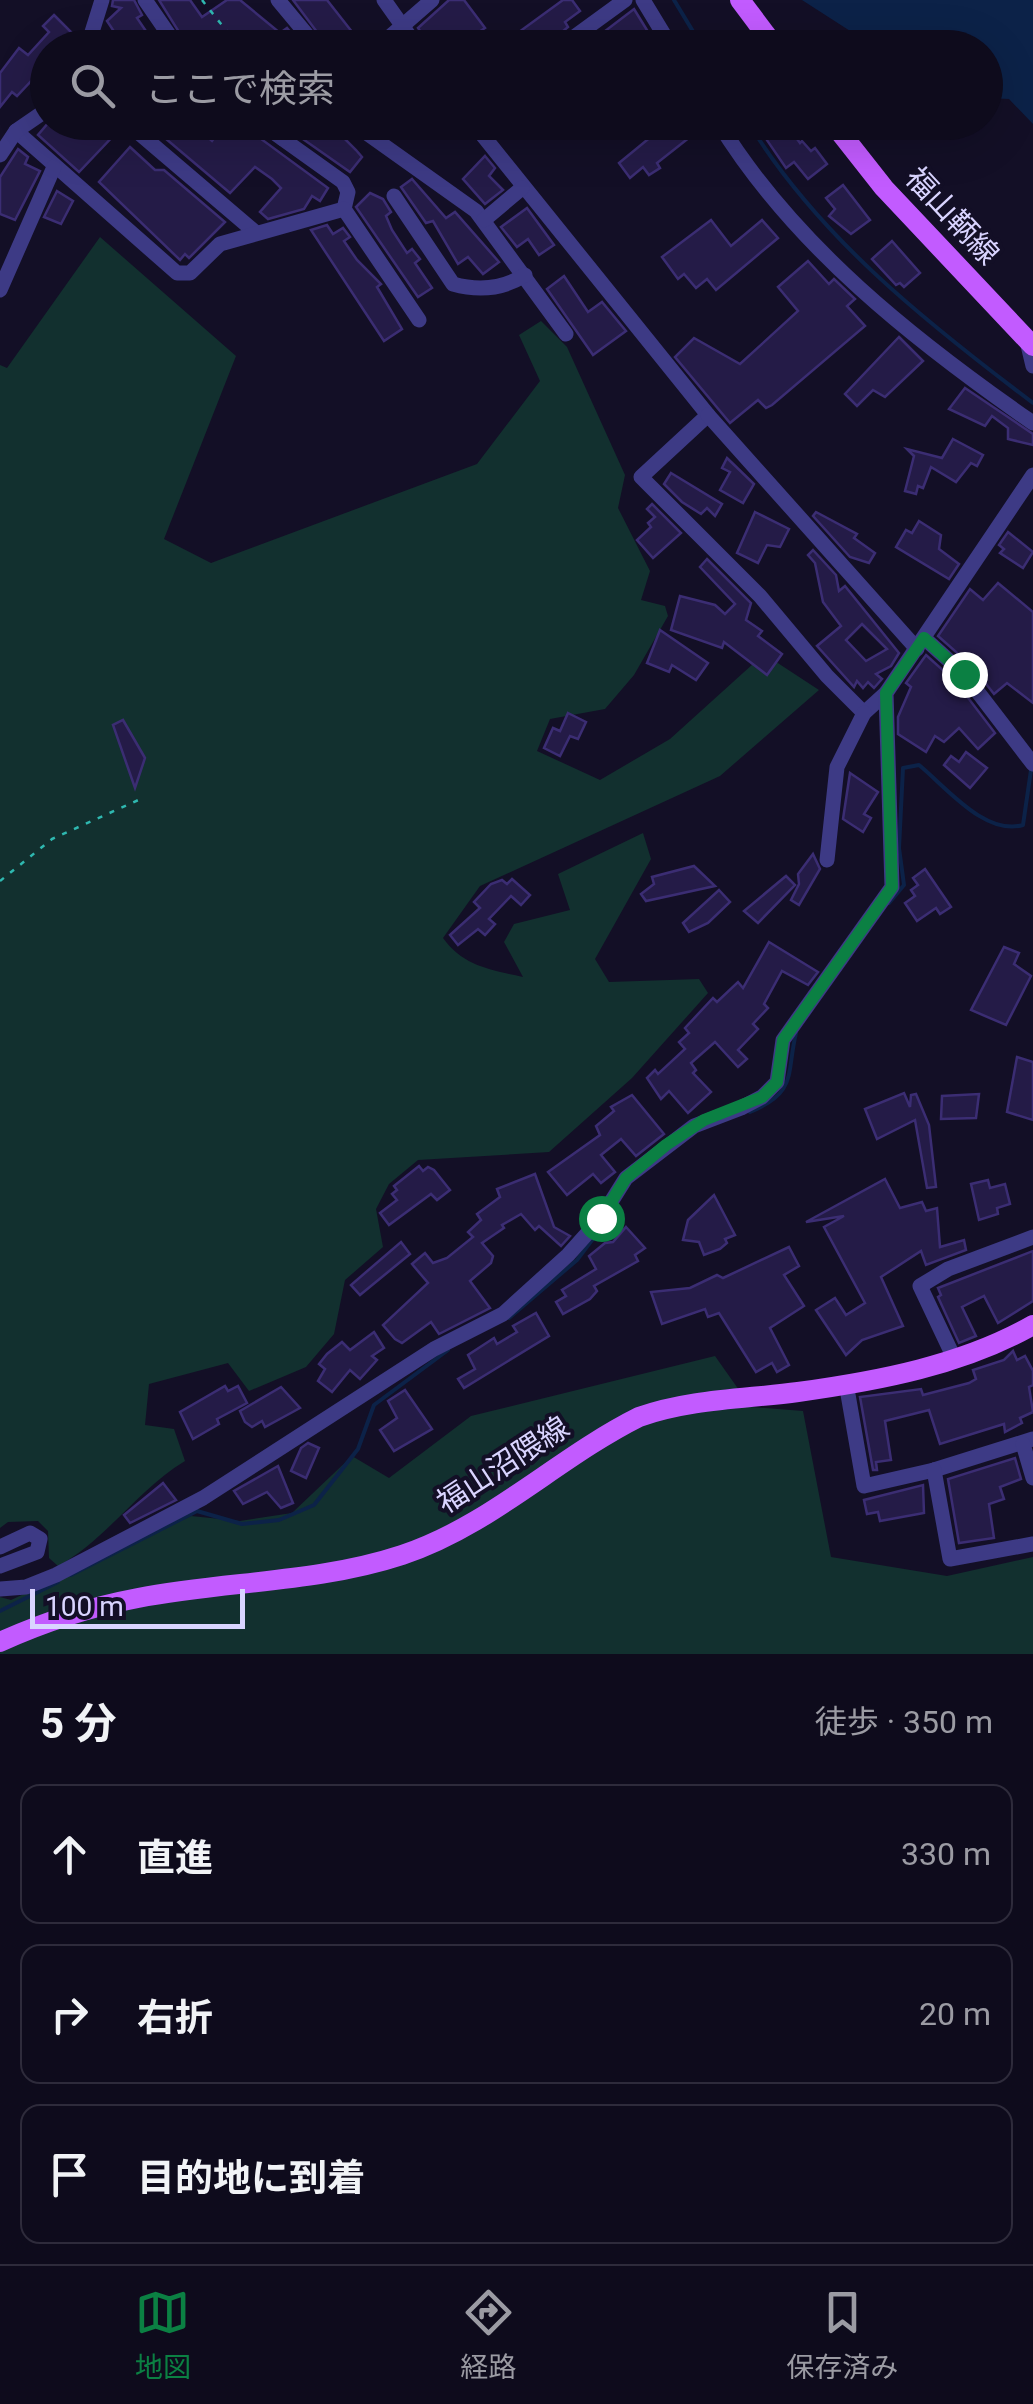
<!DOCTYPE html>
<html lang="ja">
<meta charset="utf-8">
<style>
body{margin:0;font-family:Roboto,"Noto Sans JP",sans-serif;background:#171425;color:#f1f3f6}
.scale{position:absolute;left:30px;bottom:25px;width:215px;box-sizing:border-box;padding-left:10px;border:5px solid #d9d4ff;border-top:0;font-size:28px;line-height:35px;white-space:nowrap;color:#d9d4ff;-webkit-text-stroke:8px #130f26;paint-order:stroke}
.stop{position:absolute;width:30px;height:30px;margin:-22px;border:8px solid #0b8043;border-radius:50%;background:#fff}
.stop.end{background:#0b8043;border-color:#fff;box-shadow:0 2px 10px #0008}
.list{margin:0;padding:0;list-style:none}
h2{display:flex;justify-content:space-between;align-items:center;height:130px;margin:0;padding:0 40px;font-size:42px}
h2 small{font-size:32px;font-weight:400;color:#9b9ba3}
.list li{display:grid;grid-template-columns:65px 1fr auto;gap:30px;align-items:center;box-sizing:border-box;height:140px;margin:0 20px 20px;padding:0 20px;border:2px solid #2e2b3b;border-radius:20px}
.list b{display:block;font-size:38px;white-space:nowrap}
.list em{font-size:32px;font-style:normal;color:#9b9ba3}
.icon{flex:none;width:55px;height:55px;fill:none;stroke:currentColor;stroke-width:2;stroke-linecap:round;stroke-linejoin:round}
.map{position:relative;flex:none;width:1033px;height:1654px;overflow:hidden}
.search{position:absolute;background:#0e0b1c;box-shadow:0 10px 40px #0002;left:30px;right:30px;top:30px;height:110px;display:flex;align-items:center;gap:25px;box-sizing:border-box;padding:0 35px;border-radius:55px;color:#9b9ba3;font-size:38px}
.sheet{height:610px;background:#0e0b1c}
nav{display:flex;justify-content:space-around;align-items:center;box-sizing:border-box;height:140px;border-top:2px solid #2e2b3b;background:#0e0b1c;font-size:28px;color:#9b9ba3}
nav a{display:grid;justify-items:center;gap:5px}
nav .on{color:#0b8043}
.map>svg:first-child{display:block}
.green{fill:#12302f}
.water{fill:#0c2248}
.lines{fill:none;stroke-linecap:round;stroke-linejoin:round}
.stream{stroke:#0c2248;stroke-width:4}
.building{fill:#241b47;stroke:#3b2d73;stroke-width:2.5;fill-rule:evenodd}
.path{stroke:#2fb8b0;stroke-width:2.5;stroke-dasharray:5 8;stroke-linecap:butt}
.minor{stroke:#3d3a85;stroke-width:15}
.major{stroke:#c25bff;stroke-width:20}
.route{stroke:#0b8043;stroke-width:12}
.labels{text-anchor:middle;stroke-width:8;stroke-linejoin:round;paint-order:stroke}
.street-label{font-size:30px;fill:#d9d4ff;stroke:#130f26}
</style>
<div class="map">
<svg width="1033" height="1654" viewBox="0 0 1033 1654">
<rect width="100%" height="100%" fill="#130f26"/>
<g class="green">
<path d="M100,237L236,356L164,539L211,563L477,464L540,381L519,335L541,321L567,347L625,475L618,508L650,571L641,600L665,606L668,616L634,675L605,709L550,719L537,751L600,780L670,739L764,654L819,690L720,776L480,886L443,938C463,966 491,970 523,977L504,942L514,924L570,910L558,874L643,833L651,859L595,959L609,982L699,979L708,993L632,1078L549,1152L418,1160L389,1184L376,1209L383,1247L345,1280L334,1334L306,1367L249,1391L228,1363L149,1384L145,1425L174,1429L185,1461C137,1490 106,1540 58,1566L49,1558L48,1531L38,1521L8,1522L0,1528V365L7,368Z"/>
<path d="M715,1356L751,1407L803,1411L831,1557L947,1576L1033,1557V1654H0V1597L11,1600L191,1516L240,1521L292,1513L352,1456L389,1478L471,1416Z"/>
</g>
<path class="water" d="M802,0H1033V124L1009,99L986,98V48L875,47Z"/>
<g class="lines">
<g class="stream">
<path d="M674,0L703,48"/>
<path d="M748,122C818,237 927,323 1033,403"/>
<path d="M889,903L904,885L899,848L903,768L919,765C946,787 985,836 1023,825L1031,770"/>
<path d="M750,1112C798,1092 786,1074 796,1033"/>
<path d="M509,1318L577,1260L616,1208"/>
<path d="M71,1575L197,1511L242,1524L279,1520L314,1505L358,1449L374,1405L448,1350"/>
<path d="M0,1611L58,1582"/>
</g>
</g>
<g class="building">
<path d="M113,0H134L142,15L137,18L152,40L141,48H125L107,21L121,8L112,6Z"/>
<path d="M159,0H190L202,17L227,0H240L280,33L287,28L301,45L189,48Z"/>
<path d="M293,0H327L360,42L352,48H329Z"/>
<path d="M449,0H464L485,28L474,35L483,48H432L418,28Z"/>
<path d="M563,0H572L580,11L565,22L568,27L543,48H497Z"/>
<path d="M634,9L658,48H579L596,38Z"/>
<path d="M54,15L78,39L70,48H48V88L34,78L17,96L12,92L0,107V73L19,48L28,55L49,32L43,26Z"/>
<path d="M49,122H108L117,132L79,172L38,135Z"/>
<path d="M146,122H183L190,129L194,125L212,141L226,122H238L328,188L320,201L312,196L304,209L268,219L260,212L281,188L272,179L255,167L230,193Z"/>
<path d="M311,122H328L356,150L362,157L350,172L300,137Z"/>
<path d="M669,122H690L701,137H690L657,163L660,168L649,175L643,167L630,178L619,163Z"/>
<path d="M765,122H785L800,143L802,141L811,151L815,148L827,164L808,179L794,162L786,168L758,127Z"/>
<path d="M130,147L155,170H164L225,222L189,258L185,254L180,260L99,182Z"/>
<path d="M18,149L28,157L25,164L40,171L15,220L0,214V177Z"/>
<path d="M485,156L495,168L489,176L503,190L485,204L463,179Z"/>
<path d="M412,179L446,218L455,212L499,262L483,274L468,257L458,264L433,221L426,223L401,187Z"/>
<path d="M843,185L870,220L851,234L829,216L835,209L826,198Z"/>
<path d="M57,191L73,201L61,224L44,217Z"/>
<path d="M370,193L383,199L391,212L386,216L392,230L407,253L412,249L420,259L415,263L432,288L418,297L356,207Z"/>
<path d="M527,208L554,245L539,255L528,239L517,247L501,227Z"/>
<path d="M711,220L731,246L762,220L778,238L716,290L707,279L696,288L684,274L678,279L662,257Z"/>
<path d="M327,225L333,234L343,228L350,237L344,241L357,260L381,284L377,287L402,329L384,341L311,230Z"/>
<path d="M892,241L920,273L904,287L900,283L896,285L872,259Z"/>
<path d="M808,261L829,284L834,279L855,299L847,306L865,326L772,405L766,408L758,400L730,423L675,357L694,338L740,364L798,311L778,287Z"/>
<path d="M564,276L588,312L602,302L626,331L593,355L547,289Z"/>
<path d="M899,337L923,361L885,397L873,390L857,406L845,394Z"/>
<path d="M965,388L1033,434V445L1008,439V428L992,416L985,426L949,409Z"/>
<path d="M953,439L983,455L977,466L971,463L956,482L931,467L923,488L918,486L916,494L905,491L914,456L907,449L942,458Z"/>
<path d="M727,458L754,484L743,503L720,490L730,472L722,468Z"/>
<path d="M671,473L722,504L715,516L707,508L701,514L682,502L664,484Z"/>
<path d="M652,504L681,533L653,558L637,540L651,527L648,523L655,517L647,509Z"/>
<path d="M755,512L789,529L780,547L767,545L758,563L737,553Z"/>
<path d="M816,512L857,534L854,538L875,553L869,563L850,557L813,516Z"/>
<path d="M919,521L941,535L939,549L959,564L949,579L896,547L906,530L912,533Z"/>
<path d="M1008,532L1033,552L1023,568L1000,553L1004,549L999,545Z"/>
<path d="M813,550L836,575L839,591L845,586L899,653L891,666L876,674L882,679L874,688L868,682L863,688L857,681L854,687L817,646L841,626L823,602L815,563L808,555ZM862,624L887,649L866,661L846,640Z"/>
<path d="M707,559L751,603L746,620L762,631L758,636L782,654L767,675L724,642L722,648L671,630L680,596L715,605L725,614L735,604L700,567Z"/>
<path d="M998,583L1033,612V703L1007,683L994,694L972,666L938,636L970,589L983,600Z"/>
<path d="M660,630L708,663L696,680L672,665L669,672L647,663Z"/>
<path d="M926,655L956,682L995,733L978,749L959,728L944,742L935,736L926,752L898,734V717L911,687L906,683Z"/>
<path d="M568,713L586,722L578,739L570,736L560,756L544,748L553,728L560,731Z"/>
<path d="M123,720L145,758L135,788L113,725Z"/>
<path d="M966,752L987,768L970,788L944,765L951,756L959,762Z"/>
<path d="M850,773L878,792L864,814L871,818L863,832L843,819Z"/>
<path d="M813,854L820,869L799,905L791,900L799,884L798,874Z"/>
<path d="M694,866L715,886L646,901L641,894L654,884L652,877Z"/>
<path d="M925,869L951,907L940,914L936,908L917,921L905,903L915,896L911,890L918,885L913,878Z"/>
<path d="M786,876L795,885L758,923L744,911Z"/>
<path d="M512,879L530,895L521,905L511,896L489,919L495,924L485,935L478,929L458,945L450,935L480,908L474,902L491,884L502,880L507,884Z"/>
<path d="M719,890L730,902L708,923L689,932L683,923Z"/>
<path d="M769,942L818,972L808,985L782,971L764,1004L768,1008L753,1024L758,1029L738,1050L747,1059L738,1067L715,1042L691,1063L696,1070L693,1073L711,1092L688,1113L669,1091L661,1099L647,1078L655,1070L658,1074L685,1049L679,1042L689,1033L685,1028L713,998L717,1002L738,982L743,988Z"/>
<path d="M1004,947L1019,953L1014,964L1031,976L1006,1025L971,1010Z"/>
<path d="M1017,1057L1033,1062V1120L1007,1112Z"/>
<path d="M904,1093L910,1107L911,1095L916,1094L929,1125L936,1187L927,1188L915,1120L877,1139L865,1109Z"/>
<path d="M979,1094L976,1118L941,1119L942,1096Z"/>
<path d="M632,1095L664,1134L636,1156L621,1139L601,1155L615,1172L601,1183L593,1174L567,1195L548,1172L600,1135L596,1126L614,1111L611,1107Z"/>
<path d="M419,1166L423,1171L428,1167L434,1170L450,1190L437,1200L431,1194L389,1225L380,1213L397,1200L392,1194L397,1190L394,1186Z"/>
<path d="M535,1174L554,1227L570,1236L561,1246L539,1226L535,1230L521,1214L502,1225L504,1228L482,1243L493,1256L491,1263L470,1281L490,1308L439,1334L431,1322L402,1343L395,1339L383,1325L428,1283L412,1264L425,1253L433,1263L447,1258L473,1237L468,1232L481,1220L477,1214L500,1197L497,1189Z"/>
<path d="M885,1179L900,1208L922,1202L926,1211L937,1208L940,1247L964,1240L966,1250L926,1265L921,1251L881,1277L903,1326L862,1340L846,1355L816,1310L835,1298L846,1315L865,1303L824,1227L844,1216L806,1222Z"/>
<path d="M988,1180L990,1188L1005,1184L1010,1204L997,1208L998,1214L979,1220L971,1184Z"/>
<path d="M714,1195L735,1235L725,1239L727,1243L720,1249L704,1255L699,1242L683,1240L688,1220Z"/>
<path d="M626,1227L645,1248L635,1255L638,1261L594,1286L597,1291L590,1299L563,1314L556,1302L566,1296L562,1290L596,1269L589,1256L605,1243L613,1242Z"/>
<path d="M401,1242L410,1254L360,1295L351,1285Z"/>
<path d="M789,1247L799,1266L784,1275L804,1306L770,1328L789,1365L777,1372L772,1363L756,1372L719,1313L708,1317L705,1309L662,1324L651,1292L690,1288L717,1275L723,1278Z"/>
<path d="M1033,1251V1301L998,1323L984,1296L962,1307L976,1336L959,1343L938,1297L941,1295L938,1288Z"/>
<path d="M536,1313L549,1336L464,1388L458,1379L475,1369L468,1355L494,1338L497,1344L517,1332L513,1326Z"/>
<path d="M374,1332L384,1348L372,1356L377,1360L360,1379L350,1370L332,1392L318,1381L325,1369L319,1364L327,1354L342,1342L350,1350Z"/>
<path d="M1013,1351L1017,1360L1025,1356L1033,1371V1385L1029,1387L1033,1412L1020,1418L1022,1423L1005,1432L1004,1424L940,1444L929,1410L885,1421L891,1460L876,1462L877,1470H873L860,1397L921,1389L923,1395L969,1383L976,1379L973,1370L1004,1360Z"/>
<path d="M225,1386L228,1391L238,1386L247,1403L217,1419L219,1424L193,1439L180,1412Z"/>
<path d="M281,1387L300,1408L265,1427L262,1421L252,1427L245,1422L240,1411Z"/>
<path d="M405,1390L432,1429L394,1451L380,1430L397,1418L388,1401Z"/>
<path d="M308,1443L319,1448L306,1478L291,1471L301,1448Z"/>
<path d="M1015,1458L1021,1479L1000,1487L1004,1499L989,1504L994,1538L959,1543L948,1479Z"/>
<path d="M278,1466L293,1503L281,1508L267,1492L243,1504L234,1491Z"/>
<path d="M163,1483L176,1500L130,1523L124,1515Z"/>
<path d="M923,1485L924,1513L880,1521L878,1512L867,1514L864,1500Z"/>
</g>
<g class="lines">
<g class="path">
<path d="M202,0L240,48"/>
<path d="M0,881L52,839L145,797"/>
</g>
<g class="minor">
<path d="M145,0L178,48"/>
<path d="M278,0L318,48"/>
<path d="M384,0L418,48"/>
<path d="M643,0L672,48"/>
<path d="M87,48L102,0"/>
<path d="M377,48L432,0"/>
<path d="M559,48L625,0"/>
<path d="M126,122L255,232"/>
<path d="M351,122L476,211L566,334"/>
<path d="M472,122L708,415L641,477L760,596L827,676L864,713L886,693"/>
<path d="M718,122C794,246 915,341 1033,423"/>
<path d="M16,131L177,273H190L220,244L344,209L348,192L343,182L259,122"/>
<path d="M283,139L297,122"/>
<path d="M0,155L16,131L48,109"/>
<path d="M394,196L453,284C478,291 503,289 525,275"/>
<path d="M344,209L419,320"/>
<path d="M484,220L522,188"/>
<path d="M0,290L54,167"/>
<path d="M1027,341L1033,366"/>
<path d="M708,415L917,649"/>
<path d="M924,638L964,674L1033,764"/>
<path d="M827,860L837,767L864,713"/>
<path d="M955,1360L920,1286L948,1269L1033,1237"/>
<path d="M846,1383L864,1486L934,1470L1033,1439"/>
<path d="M1023,1444L1033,1478"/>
<path d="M934,1470L950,1559L1033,1544"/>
<path d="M0,1547L30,1533L40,1539L37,1552L0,1566"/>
<path d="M0,1589L26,1587L56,1575L203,1498L434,1349L503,1314L568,1255L601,1218L626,1178L694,1126L741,1108L762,1097L777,1082L783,1040L892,887L886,693L1033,475"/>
</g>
<g class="major">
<path d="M740,0L776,48"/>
<path d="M832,122L884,188L1033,346"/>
<path d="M0,1642C44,1622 90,1607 138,1598C225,1581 317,1583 402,1555C490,1526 557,1458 639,1417C690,1399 745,1399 798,1392C878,1381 963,1365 1033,1325"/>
</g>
</g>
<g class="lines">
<path class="route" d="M601,1218L626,1178L666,1145L704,1120L762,1097L777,1082L783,1040L892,887L886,693L924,638L964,674"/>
</g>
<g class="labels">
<g class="street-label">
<text transform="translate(952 216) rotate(47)" y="10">福山鞆線</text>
<text transform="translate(503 1465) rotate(-33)" y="10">福山沼隈線</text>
</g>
</g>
</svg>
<div class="scale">100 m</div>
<div class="stop" style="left:601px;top:1218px"></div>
<div class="stop end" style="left:964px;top:674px"></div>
<div class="search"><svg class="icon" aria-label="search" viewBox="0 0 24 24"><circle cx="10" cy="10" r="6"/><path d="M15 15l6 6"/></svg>ここで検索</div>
</div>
<section class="sheet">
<h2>5 分<small>徒歩 · 350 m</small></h2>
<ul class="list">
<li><svg class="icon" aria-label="ahead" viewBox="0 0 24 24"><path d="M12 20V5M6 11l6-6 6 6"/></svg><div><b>直進</b></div><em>330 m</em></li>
<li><svg class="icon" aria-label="right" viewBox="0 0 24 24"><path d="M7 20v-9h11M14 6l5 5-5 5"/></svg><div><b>右折</b></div><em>20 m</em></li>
<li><svg class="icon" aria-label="arrive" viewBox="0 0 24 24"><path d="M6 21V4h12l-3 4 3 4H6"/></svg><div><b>目的地に到着</b></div></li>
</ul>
</section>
<nav>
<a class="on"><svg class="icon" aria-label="map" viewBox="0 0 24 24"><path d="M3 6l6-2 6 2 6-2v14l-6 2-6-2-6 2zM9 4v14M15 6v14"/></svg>地図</a>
<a><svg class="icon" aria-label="directions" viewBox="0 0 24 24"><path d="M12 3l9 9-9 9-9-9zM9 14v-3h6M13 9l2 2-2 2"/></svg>経路</a>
<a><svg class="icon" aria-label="saved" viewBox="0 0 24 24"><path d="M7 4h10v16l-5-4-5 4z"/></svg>保存済み</a>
</nav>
